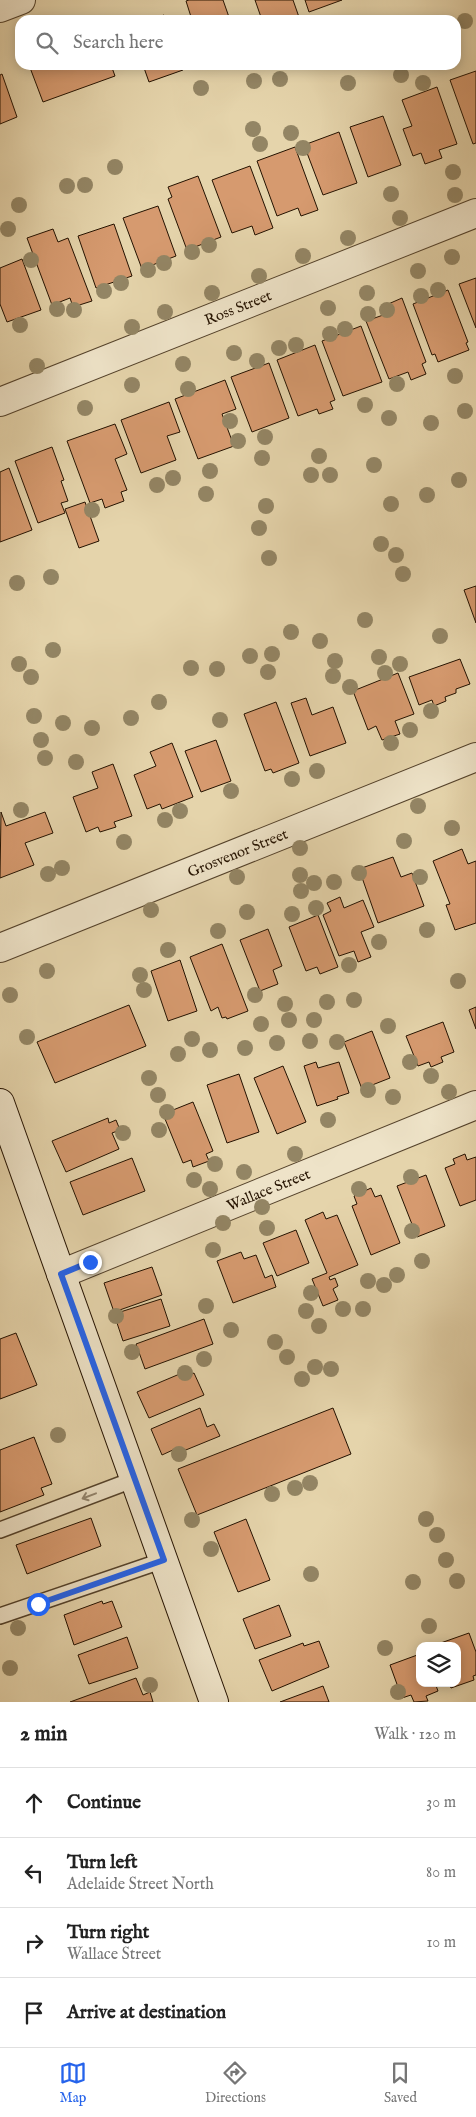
<!DOCTYPE html>
<meta charset="utf-8">
<style>
body{margin:0;font-family:"IM FELL English",serif;background:#f6f6f6;color:#222}
.controls{position:absolute;right:15px;bottom:15px;display:grid;overflow:hidden;border-radius:10px;box-shadow:0 2px 12px #0003}
.controls button{width:45px;height:45px;display:grid;place-items:center;padding:0;border:0;border-bottom:1px solid #e0e0e0;background:#fff;color:#222;font:25px sans-serif}
.stop{position:absolute;width:15px;height:15px;margin:-11px;border:4px solid #2563eb;border-radius:50%;background:#fff}
.stop.end{background:#2563eb;border-color:#fff;box-shadow:0 1px 5px #0008}
.list{margin:0;padding:0;list-style:none}
h2{display:flex;justify-content:space-between;align-items:center;height:65px;margin:0;padding:0 20px;font-size:21px}
h2 small{font-size:16px;font-weight:400;color:#767676}
.list li{display:grid;grid-template-columns:32px 1fr auto;gap:15px;align-items:center;box-sizing:border-box;height:70px;padding:0 20px;border-top:1px solid #e0e0e0}
.list b{display:block;font-size:19px;white-space:nowrap}
.list p{margin:0;font-size:16px;white-space:nowrap;color:#767676}
.list em{font-size:16px;font-style:normal;color:#767676}
.icon{flex:none;width:28px;height:28px;fill:none;stroke:currentColor;stroke-width:2;stroke-linecap:round;stroke-linejoin:round}
.map{position:relative;flex:none;width:476px;height:1702px;overflow:hidden}
.search{position:absolute;background:#fff;box-shadow:0 2px 12px #0003;left:15px;right:15px;top:15px;height:55px;display:flex;align-items:center;gap:12px;box-sizing:border-box;padding:0 18px;border-radius:15px;color:#767676;font-size:19px}
.sheet{height:345px;background:#fff}
nav{display:flex;justify-content:space-around;align-items:center;box-sizing:border-box;height:70px;border-top:1px solid #e0e0e0;background:#fff;font-size:14px;color:#767676}
nav a{display:grid;justify-items:center;gap:2px}
nav .on{color:#2563eb}
.map>svg:first-child{display:block}
.building{fill:#d69a6f;stroke:#241200}
.lines{fill:none;stroke-linecap:round;stroke-linejoin:round}
.service-casing{stroke:#54422b;stroke-width:18}
.minor-casing{stroke:#54422b;stroke-width:30}
.tertiary-casing{stroke:#54422b;stroke-width:30}
.secondary-casing{stroke:#241200;stroke-width:30}
.service{stroke:#eee3c8;stroke-width:15}
.minor{stroke:#eee3c8;stroke-width:28}
.tertiary{stroke:#eee3c8;stroke-width:28}
.secondary{stroke:#eee3c8;stroke-width:28}
.tree{fill:#938564}
.oneway{stroke:#93856e}
.route{stroke:#2563eb;stroke-width:6}
.labels{text-anchor:middle;stroke-width:5;stroke-linejoin:round;paint-order:stroke}
.street-label{font-size:15px;fill:#241200;stroke:#eee3c8}
</style>
<div class="map">
<svg width="476" height="1702" viewBox="0 0 476 1702">
<rect width="100%" height="100%" fill="#e5d4ab"/>
<filter id="stains"><feTurbulence type="fractalNoise" baseFrequency=".004" numOctaves="4"/><feColorMatrix values="0 0 0 0 .2 0 0 0 0 .09 0 0 0 0 .02 0 0 0 .5 -.17"/></filter>
<radialGradient id="worn" r=".72"><stop offset=".6" stop-color="#630" stop-opacity="0"/><stop offset="1" stop-color="#630" stop-opacity=".3"/></radialGradient>
<g class="building">
<path d="M189,0H223L230,20H192L186,1Z"/>
<path d="M255,0H293L300,20H262Z"/>
<path d="M305,0H342L309,12Z"/>
<path d="M164,15L166,20H150Z"/>
<path d="M29,65H111L115,76L43,102Z"/>
<path d="M143,65H181L183,70L149,82Z"/>
<path d="M476,71V143L473,144L450,80Z"/>
<path d="M2,74L17,117L0,124V75Z"/>
<path d="M437,87L457,144L439,150L442,158L425,164L421,153L413,156L403,129L412,126L402,100Z"/>
<path d="M383,116L401,165L368,177L350,127Z"/>
<path d="M339,132L357,183L323,195L304,145Z"/>
<path d="M295,147L318,210L301,216L298,208L277,216L257,161Z"/>
<path d="M250,166L273,228L255,235L252,226L232,233L212,180Z"/>
<path d="M198,176L221,237L187,250L168,199L172,197L168,187Z"/>
<path d="M158,206L176,256L142,269L123,218Z"/>
<path d="M114,224L132,276L96,288L78,236Z"/>
<path d="M53,229L58,242L68,238L92,301L73,307L70,298L52,305L27,238Z"/>
<path d="M22,259L41,310L7,322L0,304V268Z"/>
<path d="M476,278V328L459,284Z"/>
<path d="M448,290L468,342L466,343L469,350L438,362L435,354L432,355L413,304Z"/>
<path d="M402,298L426,362L422,364L426,374L411,380L408,372L389,379L366,321L389,313L386,305Z"/>
<path d="M361,326L382,382L343,396L322,341Z"/>
<path d="M315,345L335,400L330,402L333,409L319,414L317,409L298,416L277,360Z"/>
<path d="M269,363L289,418L252,432L231,377Z"/>
<path d="M225,380L236,409L222,414L234,446L198,459L175,399Z"/>
<path d="M169,402L180,432L167,436L176,460L141,473L121,420Z"/>
<path d="M115,424L127,454L115,459L127,490L121,492L124,501L105,508L102,499L90,503L67,441Z"/>
<path d="M52,447L64,480L61,481L68,501L61,503L65,513L38,523L15,461Z"/>
<path d="M9,468L32,530L0,542V472Z"/>
<path d="M85,502L99,541L79,548L65,509Z"/>
<path d="M476,586V623L464,590Z"/>
<path d="M460,659L470,684L456,689V693L445,697L446,701L434,706L432,700L419,705L409,677Z"/>
<path d="M398,673L414,714L395,721L400,734L382,740L376,726L368,730L353,691Z"/>
<path d="M306,698L312,715L333,707L346,743L310,756L291,703Z"/>
<path d="M276,702L299,763L273,773L271,769L265,771L244,714Z"/>
<path d="M216,740L231,781L201,792L185,751Z"/>
<path d="M172,743L193,797L162,809L160,804L147,809L134,775L156,766L150,752Z"/>
<path d="M113,764L132,816L114,822L116,827L100,832L98,827L86,832L73,797L98,788L92,772Z"/>
<path d="M1,812L6,826L45,812L53,833L25,843L34,865L0,878Z"/>
<path d="M462,849L468,864L476,861V923L455,930L446,905L450,904L433,861Z"/>
<path d="M393,857L401,877L412,873L424,906L378,923L359,869Z"/>
<path d="M340,897L344,908L363,900L374,927L361,932L371,957L358,962L354,951L339,956L323,915L331,911L327,903Z"/>
<path d="M318,915L338,967L320,974L317,967L306,971L289,927Z"/>
<path d="M268,929L282,966L273,970L278,984L260,991L240,940Z"/>
<path d="M222,944L248,1011L227,1019L226,1017L222,1018L218,1007L211,1011L190,957Z"/>
<path d="M180,960L197,1011L168,1021L151,971Z"/>
<path d="M129,1005L146,1046L55,1083L37,1042Z"/>
<path d="M476,1007V1029L469,1010Z"/>
<path d="M443,1022L454,1052L441,1057L443,1062L431,1067L429,1062L418,1066L406,1036Z"/>
<path d="M372,1031L390,1078L362,1089L344,1042Z"/>
<path d="M316,1062L318,1068L339,1062L349,1093L337,1097L338,1099L317,1106L304,1066Z"/>
<path d="M283,1066L306,1122L277,1134L254,1078Z"/>
<path d="M239,1074L259,1132L227,1143L207,1085Z"/>
<path d="M193,1102L213,1151L206,1154L209,1161L193,1167L191,1160L183,1163L163,1114Z"/>
<path d="M108,1118L109,1123L116,1120L120,1130L112,1133L119,1149L66,1172L52,1141Z"/>
<path d="M465,1154L467,1160L476,1157V1200L460,1206L445,1168L455,1164L453,1159Z"/>
<path d="M132,1158L145,1191L83,1215L70,1182Z"/>
<path d="M426,1175L445,1226L417,1237L397,1186Z"/>
<path d="M371,1188L375,1197L381,1195L400,1243L371,1255L352,1206L357,1204L354,1196Z"/>
<path d="M323,1212L326,1219L337,1215L358,1265L329,1277L330,1280L335,1278L338,1286L333,1289L338,1300L323,1306L312,1279L327,1273L305,1220Z"/>
<path d="M296,1230L309,1263L277,1276L263,1243Z"/>
<path d="M241,1252L244,1259L256,1255L265,1278L272,1275L276,1287L233,1303L217,1261Z"/>
<path d="M152,1267L162,1295L114,1312L104,1283Z"/>
<path d="M161,1299L170,1326L123,1341L114,1314Z"/>
<path d="M204,1319L213,1344L145,1369L136,1344Z"/>
<path d="M16,1333L37,1385L0,1399V1339Z"/>
<path d="M182,1373L185,1377L194,1373L204,1395L149,1418L137,1392Z"/>
<path d="M200,1408L207,1427L214,1424L220,1436L176,1454L175,1449L162,1455L151,1429Z"/>
<path d="M333,1408L351,1454L197,1515L178,1469Z"/>
<path d="M34,1437L52,1484L41,1488L44,1495L0,1512V1450Z"/>
<path d="M91,1518L101,1546L27,1574L16,1545Z"/>
<path d="M246,1519L270,1580L238,1592L214,1532Z"/>
<path d="M102,1601L103,1604L112,1601L122,1627L74,1645L64,1615Z"/>
<path d="M279,1605L291,1636L255,1649L243,1619Z"/>
<path d="M469,1633L476,1652V1675L473,1676L474,1680L451,1688L449,1683H457V1646L435,1645Z"/>
<path d="M127,1637L138,1668L89,1684L78,1655Z"/>
<path d="M319,1641L329,1667L272,1691L259,1660L303,1643L304,1646Z"/>
<path d="M420,1654V1683H435L438,1691L426,1696L428,1701L414,1702L411,1695L402,1698L390,1665Z"/>
<path d="M136,1678L143,1695L150,1692L153,1702H70Z"/>
<path d="M323,1686L329,1702H280Z"/>
</g>
<g class="lines">
<g class="service-casing">
<g id="service">
<path d="M0,1530L135,1479"/>
<path d="M0,1616L164,1560"/>
</g>
</g>
<g class="minor-casing">
<g id="minor">
<path id="s1" d="M0,402L476,213"/>
<path id="s2" d="M0,948L476,757"/>
<path id="s3" d="M61,1274L476,1105"/>
</g>
</g>
<g class="tertiary-casing">
<path id="tertiary" d="M0,8L21,0"/>
</g>
<g class="secondary-casing">
<path id="secondary" d="M0,1103L214,1702"/>
</g>
<use href="#service" class="service"/>
<use href="#minor" class="minor"/>
<use href="#tertiary" class="tertiary"/>
<use href="#secondary" class="secondary"/>
</g>
<g class="tree">
<circle cx="465" cy="21" r="8"/>
<circle cx="401" cy="75" r="8"/>
<circle cx="280" cy="79" r="8"/>
<circle cx="254" cy="81" r="8"/>
<circle cx="348" cy="83" r="8"/>
<circle cx="423" cy="83" r="8"/>
<circle cx="201" cy="88" r="8"/>
<circle cx="253" cy="129" r="8"/>
<circle cx="291" cy="133" r="8"/>
<circle cx="260" cy="144" r="8"/>
<circle cx="303" cy="148" r="8"/>
<circle cx="115" cy="167" r="8"/>
<circle cx="453" cy="172" r="8"/>
<circle cx="85" cy="185" r="8"/>
<circle cx="67" cy="186" r="8"/>
<circle cx="391" cy="194" r="8"/>
<circle cx="455" cy="195" r="8"/>
<circle cx="19" cy="205" r="8"/>
<circle cx="400" cy="218" r="8"/>
<circle cx="8" cy="229" r="8"/>
<circle cx="348" cy="238" r="8"/>
<circle cx="209" cy="245" r="8"/>
<circle cx="192" cy="252" r="8"/>
<circle cx="303" cy="256" r="8"/>
<circle cx="452" cy="257" r="8"/>
<circle cx="31" cy="260" r="8"/>
<circle cx="164" cy="263" r="8"/>
<circle cx="148" cy="270" r="8"/>
<circle cx="418" cy="271" r="8"/>
<circle cx="259" cy="276" r="8"/>
<circle cx="121" cy="283" r="8"/>
<circle cx="438" cy="290" r="8"/>
<circle cx="104" cy="291" r="8"/>
<circle cx="212" cy="293" r="8"/>
<circle cx="367" cy="293" r="8"/>
<circle cx="421" cy="296" r="8"/>
<circle cx="328" cy="308" r="8"/>
<circle cx="57" cy="309" r="8"/>
<circle cx="74" cy="310" r="8"/>
<circle cx="387" cy="310" r="8"/>
<circle cx="165" cy="312" r="8"/>
<circle cx="368" cy="314" r="8"/>
<circle cx="20" cy="325" r="8"/>
<circle cx="132" cy="327" r="8"/>
<circle cx="345" cy="329" r="8"/>
<circle cx="330" cy="334" r="8"/>
<circle cx="296" cy="345" r="8"/>
<circle cx="279" cy="348" r="8"/>
<circle cx="234" cy="353" r="8"/>
<circle cx="257" cy="361" r="8"/>
<circle cx="183" cy="364" r="8"/>
<circle cx="37" cy="366" r="8"/>
<circle cx="455" cy="376" r="8"/>
<circle cx="397" cy="384" r="8"/>
<circle cx="132" cy="385" r="8"/>
<circle cx="188" cy="389" r="8"/>
<circle cx="365" cy="405" r="8"/>
<circle cx="85" cy="408" r="8"/>
<circle cx="465" cy="411" r="8"/>
<circle cx="389" cy="418" r="8"/>
<circle cx="230" cy="421" r="8"/>
<circle cx="431" cy="423" r="8"/>
<circle cx="265" cy="437" r="8"/>
<circle cx="238" cy="441" r="8"/>
<circle cx="319" cy="456" r="8"/>
<circle cx="262" cy="458" r="8"/>
<circle cx="374" cy="465" r="8"/>
<circle cx="210" cy="471" r="8"/>
<circle cx="311" cy="475" r="8"/>
<circle cx="330" cy="475" r="8"/>
<circle cx="173" cy="478" r="8"/>
<circle cx="459" cy="480" r="8"/>
<circle cx="157" cy="485" r="8"/>
<circle cx="206" cy="494" r="8"/>
<circle cx="427" cy="495" r="8"/>
<circle cx="391" cy="504" r="8"/>
<circle cx="266" cy="506" r="8"/>
<circle cx="92" cy="510" r="8"/>
<circle cx="259" cy="528" r="8"/>
<circle cx="381" cy="544" r="8"/>
<circle cx="396" cy="555" r="8"/>
<circle cx="269" cy="558" r="8"/>
<circle cx="403" cy="574" r="8"/>
<circle cx="51" cy="577" r="8"/>
<circle cx="17" cy="583" r="8"/>
<circle cx="365" cy="620" r="8"/>
<circle cx="291" cy="632" r="8"/>
<circle cx="440" cy="636" r="8"/>
<circle cx="320" cy="641" r="8"/>
<circle cx="53" cy="650" r="8"/>
<circle cx="272" cy="654" r="8"/>
<circle cx="250" cy="656" r="8"/>
<circle cx="379" cy="657" r="8"/>
<circle cx="335" cy="661" r="8"/>
<circle cx="19" cy="664" r="8"/>
<circle cx="400" cy="664" r="8"/>
<circle cx="191" cy="668" r="8"/>
<circle cx="217" cy="669" r="8"/>
<circle cx="268" cy="672" r="8"/>
<circle cx="385" cy="673" r="8"/>
<circle cx="333" cy="676" r="8"/>
<circle cx="31" cy="677" r="8"/>
<circle cx="350" cy="687" r="8"/>
<circle cx="159" cy="702" r="8"/>
<circle cx="431" cy="711" r="8"/>
<circle cx="34" cy="716" r="8"/>
<circle cx="131" cy="718" r="8"/>
<circle cx="220" cy="720" r="8"/>
<circle cx="63" cy="723" r="8"/>
<circle cx="92" cy="728" r="8"/>
<circle cx="410" cy="730" r="8"/>
<circle cx="41" cy="740" r="8"/>
<circle cx="391" cy="743" r="8"/>
<circle cx="45" cy="758" r="8"/>
<circle cx="76" cy="762" r="8"/>
<circle cx="317" cy="771" r="8"/>
<circle cx="292" cy="779" r="8"/>
<circle cx="231" cy="791" r="8"/>
<circle cx="418" cy="806" r="8"/>
<circle cx="21" cy="810" r="8"/>
<circle cx="180" cy="811" r="8"/>
<circle cx="165" cy="820" r="8"/>
<circle cx="452" cy="828" r="8"/>
<circle cx="404" cy="841" r="8"/>
<circle cx="124" cy="842" r="8"/>
<circle cx="300" cy="848" r="8"/>
<circle cx="62" cy="868" r="8"/>
<circle cx="359" cy="873" r="8"/>
<circle cx="48" cy="874" r="8"/>
<circle cx="300" cy="875" r="8"/>
<circle cx="237" cy="877" r="8"/>
<circle cx="420" cy="877" r="8"/>
<circle cx="334" cy="882" r="8"/>
<circle cx="314" cy="883" r="8"/>
<circle cx="301" cy="891" r="8"/>
<circle cx="316" cy="908" r="8"/>
<circle cx="151" cy="910" r="8"/>
<circle cx="247" cy="912" r="8"/>
<circle cx="292" cy="914" r="8"/>
<circle cx="427" cy="930" r="8"/>
<circle cx="218" cy="931" r="8"/>
<circle cx="379" cy="942" r="8"/>
<circle cx="168" cy="950" r="8"/>
<circle cx="349" cy="965" r="8"/>
<circle cx="47" cy="971" r="8"/>
<circle cx="140" cy="975" r="8"/>
<circle cx="458" cy="981" r="8"/>
<circle cx="144" cy="990" r="8"/>
<circle cx="10" cy="995" r="8"/>
<circle cx="255" cy="995" r="8"/>
<circle cx="354" cy="1000" r="8"/>
<circle cx="327" cy="1002" r="8"/>
<circle cx="285" cy="1004" r="8"/>
<circle cx="289" cy="1020" r="8"/>
<circle cx="314" cy="1020" r="8"/>
<circle cx="261" cy="1024" r="8"/>
<circle cx="388" cy="1026" r="8"/>
<circle cx="27" cy="1037" r="8"/>
<circle cx="192" cy="1039" r="8"/>
<circle cx="310" cy="1041" r="8"/>
<circle cx="337" cy="1042" r="8"/>
<circle cx="277" cy="1043" r="8"/>
<circle cx="245" cy="1048" r="8"/>
<circle cx="210" cy="1050" r="8"/>
<circle cx="178" cy="1054" r="8"/>
<circle cx="410" cy="1062" r="8"/>
<circle cx="431" cy="1076" r="8"/>
<circle cx="149" cy="1078" r="8"/>
<circle cx="368" cy="1090" r="8"/>
<circle cx="449" cy="1092" r="8"/>
<circle cx="158" cy="1095" r="8"/>
<circle cx="393" cy="1097" r="8"/>
<circle cx="167" cy="1112" r="8"/>
<circle cx="328" cy="1120" r="8"/>
<circle cx="159" cy="1130" r="8"/>
<circle cx="123" cy="1133" r="8"/>
<circle cx="295" cy="1154" r="8"/>
<circle cx="215" cy="1164" r="8"/>
<circle cx="244" cy="1172" r="8"/>
<circle cx="411" cy="1177" r="8"/>
<circle cx="194" cy="1180" r="8"/>
<circle cx="210" cy="1189" r="8"/>
<circle cx="359" cy="1189" r="8"/>
<circle cx="262" cy="1207" r="8"/>
<circle cx="223" cy="1223" r="8"/>
<circle cx="267" cy="1228" r="8"/>
<circle cx="412" cy="1231" r="8"/>
<circle cx="213" cy="1250" r="8"/>
<circle cx="422" cy="1261" r="8"/>
<circle cx="397" cy="1275" r="8"/>
<circle cx="368" cy="1281" r="8"/>
<circle cx="384" cy="1285" r="8"/>
<circle cx="311" cy="1293" r="8"/>
<circle cx="206" cy="1306" r="8"/>
<circle cx="343" cy="1309" r="8"/>
<circle cx="363" cy="1309" r="8"/>
<circle cx="306" cy="1311" r="8"/>
<circle cx="116" cy="1316" r="8"/>
<circle cx="319" cy="1326" r="8"/>
<circle cx="231" cy="1330" r="8"/>
<circle cx="275" cy="1342" r="8"/>
<circle cx="132" cy="1352" r="8"/>
<circle cx="287" cy="1357" r="8"/>
<circle cx="204" cy="1359" r="8"/>
<circle cx="315" cy="1367" r="8"/>
<circle cx="331" cy="1369" r="8"/>
<circle cx="185" cy="1373" r="8"/>
<circle cx="302" cy="1379" r="8"/>
<circle cx="58" cy="1435" r="8"/>
<circle cx="179" cy="1454" r="8"/>
<circle cx="310" cy="1483" r="8"/>
<circle cx="295" cy="1488" r="8"/>
<circle cx="272" cy="1494" r="8"/>
<circle cx="426" cy="1519" r="8"/>
<circle cx="192" cy="1520" r="8"/>
<circle cx="437" cy="1535" r="8"/>
<circle cx="211" cy="1549" r="8"/>
<circle cx="446" cy="1560" r="8"/>
<circle cx="311" cy="1574" r="8"/>
<circle cx="457" cy="1581" r="8"/>
<circle cx="413" cy="1582" r="8"/>
<circle cx="429" cy="1626" r="8"/>
<circle cx="18" cy="1628" r="8"/>
<circle cx="385" cy="1648" r="8"/>
<circle cx="10" cy="1668" r="8"/>
<circle cx="150" cy="1685" r="8"/>
<circle cx="398" cy="1692" r="8"/>
</g>
<defs><path id="oneway-shaft" d="M-6 0H5M1.5-3L5.5 0L1.5 3" fill="none" stroke-width="1.6" stroke-linecap="round" stroke-linejoin="round" transform="scale(1.25)"/></defs>
<use class="oneway" href="#oneway-shaft" transform="translate(89 1496) rotate(159)"/>
<g class="lines">
<path class="route" d="M38,1604L164,1560L61,1274L90,1262"/>
</g>
<g class="labels">
<g class="street-label">
<text dy="5" stroke="none"><textPath href="#s1" startOffset="256">Ross Street</textPath></text>
<text dy="5" stroke="none"><textPath href="#s2" startOffset="256">Grosvenor Street</textPath></text>
<text dy="5" stroke="none"><textPath href="#s3" startOffset="224">Wallace Street</textPath></text>
</g>
</g>
<rect width="100%" height="100%" filter="url(#stains)"/>
<rect width="100%" height="100%" fill="url(#worn)"/>
</svg>
<div class="controls">
<button><svg class="icon" aria-label="layers" viewBox="0 0 24 24"><path d="M12 4l9 5-9 5-9-5zM3 14l9 5 9-5"/></svg></button>
</div>
<div class="stop" style="left:38px;top:1604px"></div>
<div class="stop end" style="left:90px;top:1262px"></div>
<div class="search"><svg class="icon" aria-label="search" viewBox="0 0 24 24"><circle cx="10" cy="10" r="6"/><path d="M15 15l6 6"/></svg>Search here</div>
</div>
<section class="sheet">
<h2>2 min<small>Walk · 120 m</small></h2>
<ul class="list">
<li><svg class="icon" aria-label="ahead" viewBox="0 0 24 24"><path d="M12 20V5M6 11l6-6 6 6"/></svg><div><b>Continue</b></div><em>30 m</em></li>
<li><svg class="icon" aria-label="left" viewBox="0 0 24 24"><path d="M17 20v-9H6M10 6l-5 5 5 5"/></svg><div><b>Turn left</b><p>Adelaide Street North</p></div><em>80 m</em></li>
<li><svg class="icon" aria-label="right" viewBox="0 0 24 24"><path d="M7 20v-9h11M14 6l5 5-5 5"/></svg><div><b>Turn right</b><p>Wallace Street</p></div><em>10 m</em></li>
<li><svg class="icon" aria-label="arrive" viewBox="0 0 24 24"><path d="M6 21V4h12l-3 4 3 4H6"/></svg><div><b>Arrive at destination</b></div></li>
</ul>
</section>
<nav>
<a class="on"><svg class="icon" aria-label="map" viewBox="0 0 24 24"><path d="M3 6l6-2 6 2 6-2v14l-6 2-6-2-6 2zM9 4v14M15 6v14"/></svg>Map</a>
<a><svg class="icon" aria-label="directions" viewBox="0 0 24 24"><path d="M12 3l9 9-9 9-9-9zM9 14v-3h6M13 9l2 2-2 2"/></svg>Directions</a>
<a><svg class="icon" aria-label="saved" viewBox="0 0 24 24"><path d="M7 4h10v16l-5-4-5 4z"/></svg>Saved</a>
</nav>
